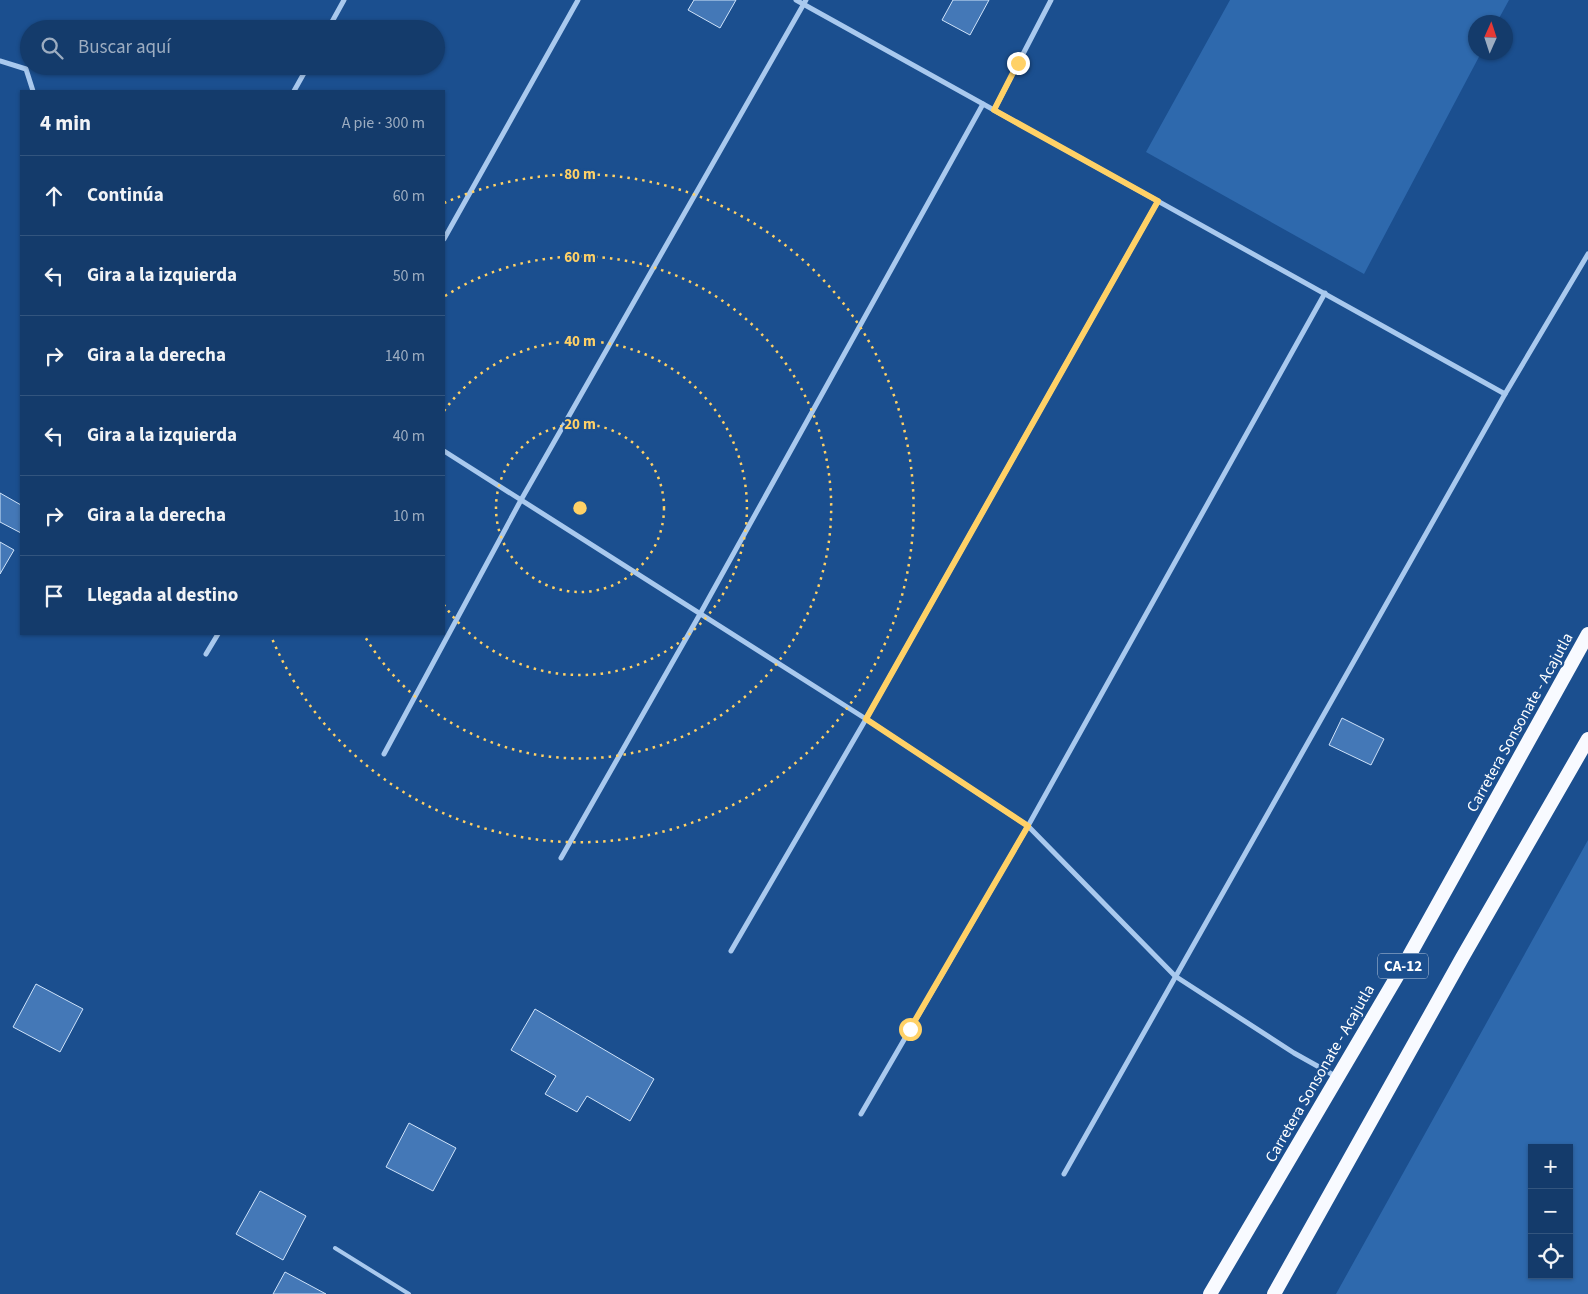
<!DOCTYPE html>
<html lang="es">
<meta charset="utf-8">
<style>
body{margin:0;font-family:"Source Sans 3",sans-serif;background:#1d4271;color:#f1f3f6}
.controls{position:absolute;right:15px;bottom:15px;display:grid;overflow:hidden;border-radius:0px;box-shadow:0 1px 4px #0004}
.controls button{width:45px;height:45px;display:grid;place-items:center;padding:0;border:0;border-bottom:1px solid #33557e;background:#143b6b;color:#f1f3f6;font:25px sans-serif}
.compass{position:absolute;left:1468px;top:15px;width:45px;height:45px;border-radius:50%;background:#143b6b;box-shadow:0 1px 4px #0004;rotate:3deg}
.stop{position:absolute;width:15px;height:15px;margin:-11px;border:4px solid #ffd166;border-radius:50%;background:#fff}
.stop.end{background:#ffd166;border-color:#fff;box-shadow:0 1px 5px #0008}
.list{margin:0;padding:0;list-style:none}
h2{display:flex;justify-content:space-between;align-items:center;height:65px;margin:0;padding:0 20px;font-size:21px}
h2 small{font-size:16px;font-weight:400;color:#9dadc1}
.list li{display:grid;grid-template-columns:32px 1fr auto;gap:15px;align-items:center;box-sizing:border-box;height:80px;padding:0 20px;border-top:1px solid #33557e}
.list b{display:block;font-size:19px;white-space:nowrap}
.list em{font-size:16px;font-style:normal;color:#9dadc1}
.icon{flex:none;width:28px;height:28px;fill:none;stroke:currentColor;stroke-width:2;stroke-linecap:round;stroke-linejoin:round}
.map{position:relative;flex:none;width:1588px;height:1294px;overflow:hidden}
.search{position:absolute;background:#143b6b;box-shadow:0 1px 4px #0004;left:20px;top:20px;width:425px;height:55px;display:flex;align-items:center;gap:12px;box-sizing:border-box;padding:0 18px;border-radius:28px;color:#9dadc1;font-size:19px}
.panel{position:absolute;background:#143b6b;box-shadow:0 1px 4px #0004;left:20px;top:90px;width:425px;height:545px;border-radius:0px}
.map>svg:first-child{display:block}
.green{fill:#2e69ad;fill-rule:evenodd}
.building{fill:#4478b7;stroke:#cfe3fa}
.lines{fill:none;stroke-linecap:round;stroke-linejoin:round}
.service{stroke:#a9c9ee;stroke-width:4}
.minor{stroke:#a9c9ee;stroke-width:5}
.trunk{stroke:#f8faff;stroke-width:14}
.route{stroke:#ffd166;stroke-width:6}
.ring{fill:none;stroke:#ffd166;stroke-width:2.5;stroke-dasharray:2.5 5}
.labels{text-anchor:middle;stroke-width:4.5;stroke-linejoin:round;paint-order:stroke}
.shield{fill:#1b4f8f;stroke:#bbcadd;stroke-width:1}
.shield-label{font-size:15px;font-weight:bold;fill:#fff}
.street-label{font-size:16px;fill:#fff;stroke:#1b4f8f}
.centre{fill:#ffd166;stroke:#1b4f8f;stroke-width:2.5}
.ring-label{font-size:15px;text-anchor:middle;font-weight:bold;fill:#ffd166;stroke:#1b4f8f;stroke-width:4.5;stroke-linejoin:round;paint-order:stroke}
</style>
<div class="map">
<svg width="1588" height="1294" viewBox="0 0 1588 1294">
<rect width="100%" height="100%" fill="#1b4f8f"/>
<g class="green">
<path d="M1230,0H1509L1497,22H1476V52L1481,53L1364,274L1146,152Z"/>
<path d="M1588,840V1294H1336ZM1532,1148H1569V1275H1532Z"/>
</g>
<g class="building">
<path d="M694,0H736L720,28L688,10Z"/>
<path d="M953,0H989L970,35L942,20Z"/>
<path d="M0,493L21,505V533L0,522Z"/>
<path d="M0,542L14,550L0,574Z"/>
<path d="M1342,718L1384,739L1371,765L1329,745Z"/>
<path d="M36,984L83,1009L60,1052L13,1027Z"/>
<path d="M535,1009L654,1079L630,1121L587,1096L577,1112L545,1094L556,1076L511,1050Z"/>
<path d="M409,1123L456,1148L433,1191L386,1167Z"/>
<path d="M260,1191L306,1216L283,1260L236,1234Z"/>
<path d="M285,1272L326,1294H273Z"/>
</g>
<g class="lines">
<path class="service" d="M335,1248L409,1294"/>
<g class="minor">
<path d="M796,0L1505,394"/>
<path d="M328,29L344,0"/>
<path d="M0,61L26,69L33,91"/>
<path d="M294,91L308,66"/>
<path d="M994,110L1051,0"/>
<path d="M444,239L578,0"/>
<path d="M444,451L866,719L1028,826L1175,976L1294,1053L1337,1077"/>
<path d="M206,654L218,634"/>
<path d="M384,754L521,500L806,0"/>
<path d="M561,858L700,614L983,104"/>
<path d="M731,951L866,719L1158,201"/>
<path d="M861,1114L1028,826L1325,293"/>
<path d="M1064,1174L1505,394L1588,254"/>
</g>
<g class="trunk">
<path d="M1210,1294L1409,956L1588,634"/>
<path d="M1274,1294L1462,958L1588,739"/>
</g>
</g>
<g class="lines">
<path class="route" d="M910,1029L1028,826L866,719L1158,201L994,110L1018,63"/>
</g>
<g class="ring">
<circle cx="580" cy="508" r="84"/>
<path d="M444 411A167 167 0 1 1 444 605"/>
<path d="M445 296A251 251 0 1 1 364 635"/>
<path d="M444 203A334 334 0 1 1 271 636"/>
</g>
<g class="labels">
<rect class="shield" x="1378" y="953.5" width="50" height="25" rx="4"/>
<g class="shield-label">
<text x="1403" y="971">CA-12</text>
</g>
<g class="street-label">
<text transform="translate(1519 722) rotate(-61)" y="6">Carretera Sonsonate - Acajutla</text>
<text transform="translate(1319 1073) rotate(-60)" y="6">Carretera Sonsonate - Acajutla</text>
</g>
</g>
<circle cx="580" cy="508" r="8" class="centre"/>
<g class="ring-label">
<text x="580" y="179">80 m</text>
<text x="580" y="262">60 m</text>
<text x="580" y="346">40 m</text>
<text x="580" y="429">20 m</text>
</g>
</svg>
<div class="controls">
<button>+</button>
<button>−</button>
<button><svg class="icon" aria-label="locate" viewBox="0 0 24 24"><circle cx="12" cy="12" r="6"/><path d="M12 2v4M12 18v4M2 12h4M18 12h4"/></svg></button>
</div>
<svg class="compass" viewBox="-18 -18 36 36"><path d="M0-13l5 13h-10z" fill="#e53935"/><path d="M0 13l5-13h-10z" fill="#9dadc1"/></svg>
<div class="stop" style="left:910px;top:1029px"></div>
<div class="stop end" style="left:1018px;top:63px"></div>
<div class="search"><svg class="icon" aria-label="search" viewBox="0 0 24 24"><circle cx="10" cy="10" r="6"/><path d="M15 15l6 6"/></svg>Buscar aquí</div>
<section class="panel">
<h2>4 min<small>A pie · 300 m</small></h2>
<ul class="list">
<li><svg class="icon" aria-label="ahead" viewBox="0 0 24 24"><path d="M12 20V5M6 11l6-6 6 6"/></svg><div><b>Continúa</b></div><em>60 m</em></li>
<li><svg class="icon" aria-label="left" viewBox="0 0 24 24"><path d="M17 20v-9H6M10 6l-5 5 5 5"/></svg><div><b>Gira a la izquierda</b></div><em>50 m</em></li>
<li><svg class="icon" aria-label="right" viewBox="0 0 24 24"><path d="M7 20v-9h11M14 6l5 5-5 5"/></svg><div><b>Gira a la derecha</b></div><em>140 m</em></li>
<li><svg class="icon" aria-label="left" viewBox="0 0 24 24"><path d="M17 20v-9H6M10 6l-5 5 5 5"/></svg><div><b>Gira a la izquierda</b></div><em>40 m</em></li>
<li><svg class="icon" aria-label="right" viewBox="0 0 24 24"><path d="M7 20v-9h11M14 6l5 5-5 5"/></svg><div><b>Gira a la derecha</b></div><em>10 m</em></li>
<li><svg class="icon" aria-label="arrive" viewBox="0 0 24 24"><path d="M6 21V4h12l-3 4 3 4H6"/></svg><div><b>Llegada al destino</b></div></li>
</ul>
</section>
</div>
